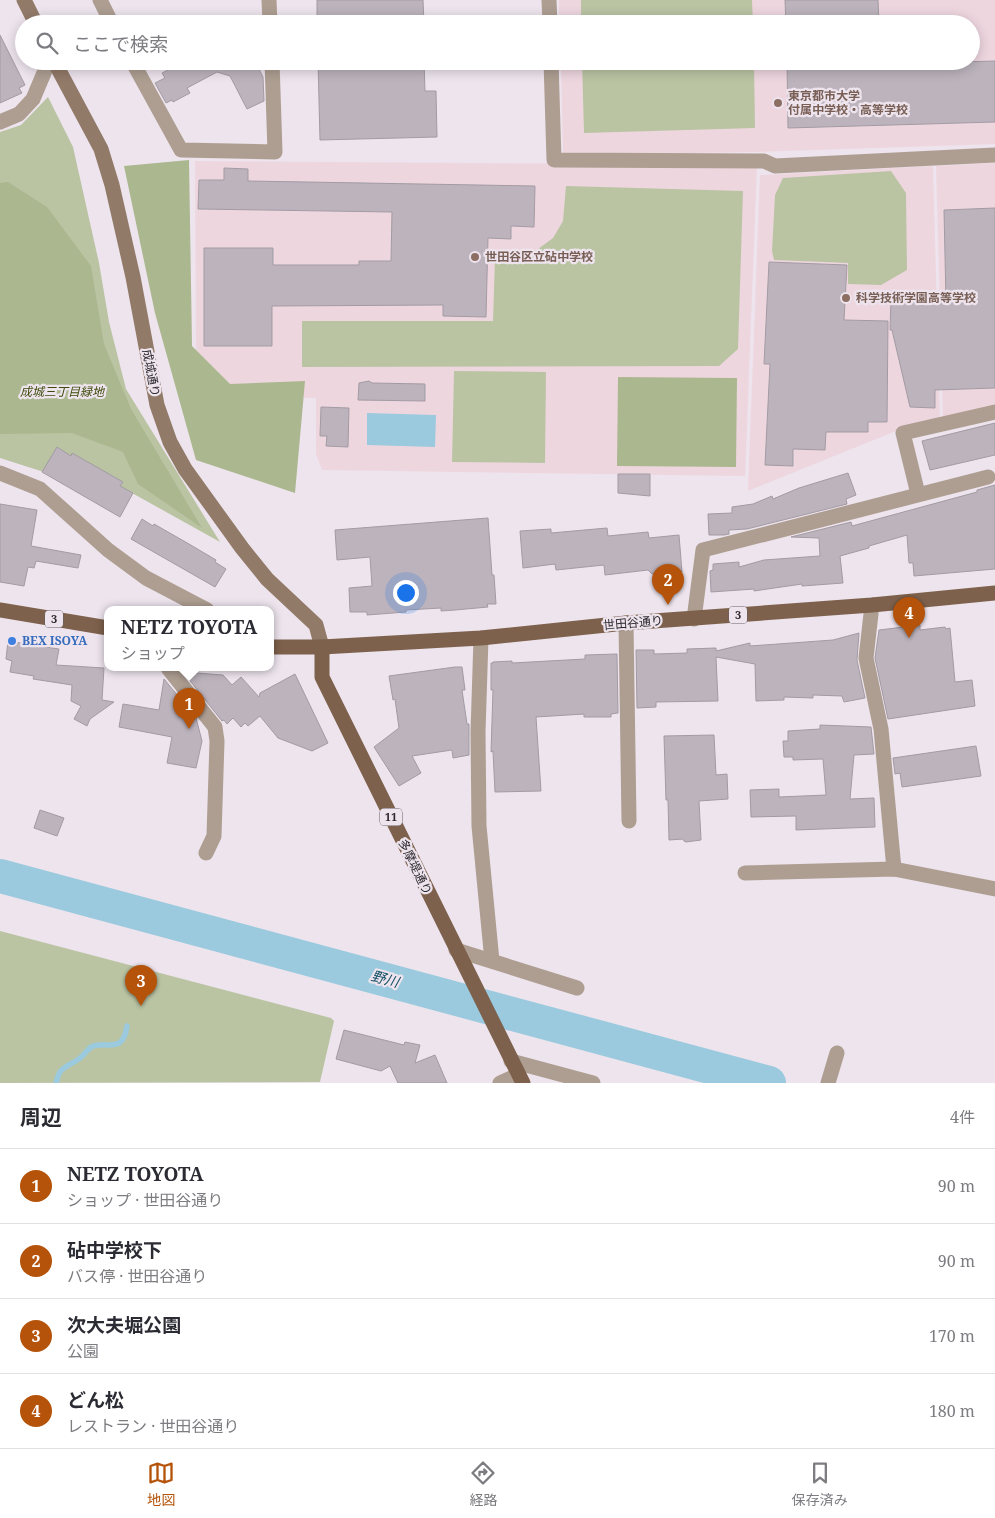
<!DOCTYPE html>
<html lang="ja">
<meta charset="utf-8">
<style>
body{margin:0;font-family:"Noto Serif","Noto Sans JP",serif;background:#f7f7f7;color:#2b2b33}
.you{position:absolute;left:405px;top:592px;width:18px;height:18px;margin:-12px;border:4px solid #fff;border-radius:50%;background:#1a73e8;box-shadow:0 0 0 8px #1a73e833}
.badge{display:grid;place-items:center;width:32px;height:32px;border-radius:50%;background:#b45309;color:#fff;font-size:16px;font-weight:700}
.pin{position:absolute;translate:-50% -41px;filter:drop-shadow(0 1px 2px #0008)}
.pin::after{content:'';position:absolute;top:26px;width:18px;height:15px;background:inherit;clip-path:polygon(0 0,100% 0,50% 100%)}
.popup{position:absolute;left:104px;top:606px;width:170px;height:65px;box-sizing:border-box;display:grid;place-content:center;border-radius:10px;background:#fff;filter:drop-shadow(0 1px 4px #0005);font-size:16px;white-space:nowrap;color:#7c7c81}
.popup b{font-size:19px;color:#2b2b33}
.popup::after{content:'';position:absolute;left:50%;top:100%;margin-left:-10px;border:10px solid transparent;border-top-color:#fff}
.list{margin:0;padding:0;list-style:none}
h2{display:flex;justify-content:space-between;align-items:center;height:65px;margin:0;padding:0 20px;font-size:21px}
h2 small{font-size:16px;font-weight:400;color:#7c7c81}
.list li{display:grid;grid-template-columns:32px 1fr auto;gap:15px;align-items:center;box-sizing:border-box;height:75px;padding:0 20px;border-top:1px solid #e1e1e2}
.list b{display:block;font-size:19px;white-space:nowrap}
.list p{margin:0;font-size:16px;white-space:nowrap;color:#7c7c81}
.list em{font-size:16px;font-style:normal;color:#7c7c81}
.icon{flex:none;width:28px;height:28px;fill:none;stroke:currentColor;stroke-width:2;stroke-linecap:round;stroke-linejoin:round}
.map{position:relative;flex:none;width:995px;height:1083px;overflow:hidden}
.search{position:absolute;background:#fff;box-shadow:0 2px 12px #0003;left:15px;right:15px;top:15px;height:55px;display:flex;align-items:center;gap:12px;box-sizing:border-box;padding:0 18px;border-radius:28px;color:#7c7c81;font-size:19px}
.sheet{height:365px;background:#fff}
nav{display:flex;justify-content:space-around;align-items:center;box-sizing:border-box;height:70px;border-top:1px solid #e1e1e2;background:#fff;font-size:14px;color:#7c7c81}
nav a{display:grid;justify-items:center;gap:2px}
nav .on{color:#b45309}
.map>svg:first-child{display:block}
.education{fill:#eed6df}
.green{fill:#bac4a3}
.forest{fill:#abb78f}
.water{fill:#9bcade}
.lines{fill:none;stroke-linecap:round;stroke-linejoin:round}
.stream{stroke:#9bcade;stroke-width:5.5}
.river{stroke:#9bcade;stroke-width:34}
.building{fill:#bcb3bc;stroke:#a39ba3}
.street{stroke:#ae9e92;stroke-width:15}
.secondary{stroke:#927a69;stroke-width:15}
.primary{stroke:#7d614c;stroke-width:15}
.education-dot{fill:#8d6e63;stroke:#ede4ed;stroke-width:2}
.shop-dot{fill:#3f7fe0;stroke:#ede4ed;stroke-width:2}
.labels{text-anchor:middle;stroke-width:4.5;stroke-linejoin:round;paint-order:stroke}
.shield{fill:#ede4ed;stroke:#666066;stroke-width:1}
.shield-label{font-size:11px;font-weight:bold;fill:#2c282c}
.education-label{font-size:12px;font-weight:bold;fill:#785e54;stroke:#ede4ed;text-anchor:start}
.street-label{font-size:12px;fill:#2c282c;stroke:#ede4ed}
.park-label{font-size:12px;font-style:italic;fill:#3d4a09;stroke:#ede4ed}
.shop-label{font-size:12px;font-weight:bold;fill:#366cbe;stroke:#ede4ed;text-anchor:start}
.water-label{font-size:14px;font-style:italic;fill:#104e64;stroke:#ede4ed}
</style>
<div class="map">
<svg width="995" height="1083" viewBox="0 0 995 1083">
<rect width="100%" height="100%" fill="#ede4ed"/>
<g class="education">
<path d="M559,0H995V144L755,152L563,155L561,61H971V24H559Z"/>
<path d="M195,161L757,165L745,476L322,470L316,454V398L239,397L198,368L196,349Z"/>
<path d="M995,163V408L943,420L936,166Z"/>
<path d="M933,166L940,421L896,431L748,491L760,175Z"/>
</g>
<g class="green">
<path d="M581,0H752L753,24H581Z"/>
<path d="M582,61H754L755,128L584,133Z"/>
<path d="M48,97L73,147L99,263L109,322L126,389L220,542L62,454L47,473L0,458V132L21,125Z"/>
<path d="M891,171L906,193L907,270L881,285L848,284V263L774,260L772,251L775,195L783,178Z"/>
<path d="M566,186L743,191L738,349L719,366L302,367V321H493L495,257H514L534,252L553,238L563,221Z"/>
<path d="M454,371L546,372L545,463L452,462Z"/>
<path d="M0,931L331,1018L334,1021L320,1082L0,1083Z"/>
</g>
<g class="forest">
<path d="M189,160L192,346L230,384L305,381L295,493L196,460L155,313L124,166Z"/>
<path d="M8,182L47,207L91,266L104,344L131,409L202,528L138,484L123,452L72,433L0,434V183Z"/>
<path d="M618,377L737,378L736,467L617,466Z"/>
</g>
<path class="water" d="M367,413L436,415L435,447L367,445Z"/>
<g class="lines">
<path class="stream" d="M56,1083C57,1080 58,1075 60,1072C64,1066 74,1063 80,1058C84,1055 87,1050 91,1047C107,1040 123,1055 127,1026"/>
<path class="river" d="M0,876L769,1083"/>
</g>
<g class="building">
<path d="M317,0H423L424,24H317Z"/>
<path d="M785,0H878L879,24H786Z"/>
<path d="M0,35L25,85L19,88L22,93L0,103Z"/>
<path d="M185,61H255L263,77L264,101L247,109L230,76L217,72L187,88L190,93L173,102L172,100L166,103L155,83L165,78L162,73Z"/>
<path d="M318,61H424L425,91H436L437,137L320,140Z"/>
<path d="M787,61H880V64L995,61V122L788,128Z"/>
<path d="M224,168L248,169V181L535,186L534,227L511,226V239L488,238L486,317L443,316V305L272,306V346H204V248H273V265H359V261H391L392,212L198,209L199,180H224Z"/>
<path d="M995,208V388L935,390V408L910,407L892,330H890L891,299L946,301L944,210Z"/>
<path d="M769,262L847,265L844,320L888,321L887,422H868V432H826L825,450L793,449V466L765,465L770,364H764Z"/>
<path d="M369,381L372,383L425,384V401L358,400L359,383Z"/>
<path d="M321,407L349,408L348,447L326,446L327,436H320Z"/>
<path d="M995,423V455L930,470L922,441Z"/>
<path d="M57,447L71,456L72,453L123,482L120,486L133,493L120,517L42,472Z"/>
<path d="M848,473L856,495L846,499L847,504L747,529L729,530V534L724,535H709L708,514L732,513V507L753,504L772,496L773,499L799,488Z"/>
<path d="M618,474H650V496L618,493Z"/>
<path d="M995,485V569L914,576L913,563H909L907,535L869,546V548L840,556L843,583L802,586V584L754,591V589L711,592L710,571L713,570V564L739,562V567L764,560L820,556L819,538L791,537L851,522L852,526L977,492V490Z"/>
<path d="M0,504L37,510L31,546L81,555L78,568L36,561L34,568L28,567L24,586L0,582Z"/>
<path d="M488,518L492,575H494L496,604H487L488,607L455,610L441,611V608L406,610V612L367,615V612H350L349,588L372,586L370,557L337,560L335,530Z"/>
<path d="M142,519L153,526L154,524L189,544L216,560L215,562L226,569L215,587L131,539Z"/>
<path d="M607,528L608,536L648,532L649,538L679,535L682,572L652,574L648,570L605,575L604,565L556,570L555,564L523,568L520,531L551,529V533Z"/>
<path d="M920,625V630L945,627L946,629L950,628L955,682L972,680L975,706L888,719L875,658L879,630Z"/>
<path d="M859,633L857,660L865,698L844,702L842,696L813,695V698L784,697V700L756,701L755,664L716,657L718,701L656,702V707L637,708L636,650H654V654L687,653V649L716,648V651L750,643V646L833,640Z"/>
<path d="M8,641L59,649L56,665L104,668L102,700L114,702L90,719L87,726L74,719L81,706L71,701L72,685L33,679L34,676L10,672L12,661L6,659Z"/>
<path d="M617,654L618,713L611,714V717H584V714L536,717L541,791L495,792L493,751L491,752L493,690H491V663H493V662L512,661V663L585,659V655Z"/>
<path d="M455,667H462L465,690H462L467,724H469V755L453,758L452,750L412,756L421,773L399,786L374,747L399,728L395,699L393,700L389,676Z"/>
<path d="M183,672L223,675L232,685L241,677L259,697L260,693L295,674L328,743L312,751L278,738L260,716L248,726L245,723L241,727L233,718L227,724L224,720L222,721Z"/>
<path d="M164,679L196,718L202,741L196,768L167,763L172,737L119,727L123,704L159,710Z"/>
<path d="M820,725L871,727L874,754L854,755L850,799L874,798L875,827L796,830V816L751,817L750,790L779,789V797L826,795L823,759L793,760V757H784L783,741H788V731L820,729Z"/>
<path d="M714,735L716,775L727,774L728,799L699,801L701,840L686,842L684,841L683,839L669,840L668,800H666L664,736Z"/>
<path d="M976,746L981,776L902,787L900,773L895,774L893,758Z"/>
<path d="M40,810L64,818L57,836L34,828Z"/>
<path d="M344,1030L404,1045L405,1042L420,1045L415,1063L435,1055L447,1083H398L390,1066L381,1071L336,1059Z"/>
</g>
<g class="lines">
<g class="street">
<path d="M100,0L112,24"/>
<path d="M269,0L270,24"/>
<path d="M549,0L550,24"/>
<path d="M132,61L181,150L275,152L272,61"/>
<path d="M551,61L554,160L764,161L775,166L995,155"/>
<path d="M0,122L19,114L33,99L49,61"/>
<path d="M0,473L40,489L108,550L146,578L207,610"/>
<path d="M918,494L903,433L995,412"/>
<path d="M872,605L866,658L881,729L894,869"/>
<path d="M694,619L703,550L988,477"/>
<path d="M626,623L629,821"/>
<path d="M481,638L478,732L479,826L492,961"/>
<path d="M168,668L215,727L217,741L214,836L206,853"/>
<path d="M745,873L894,869L995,889"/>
<path d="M456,950L577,988"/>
<path d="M511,1061L593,1083"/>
<path d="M500,1083L518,1075"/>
<path d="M828,1083L837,1053"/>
</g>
<g class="secondary">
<path d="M24,0L36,24"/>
<path d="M54,61L101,149L112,185L133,277L157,405L170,442L185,469L242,548L267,579L316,625L322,647"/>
</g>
<g class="primary">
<path d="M0,610L108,628"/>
<path d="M270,647H322L481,638L626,623L872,605L995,593"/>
<path d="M322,647V677L523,1083"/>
</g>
</g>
<g class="education-dot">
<circle cx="778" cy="103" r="5"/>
<circle cx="475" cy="257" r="5"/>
<circle cx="846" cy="298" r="5"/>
</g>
<circle class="shop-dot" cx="12" cy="641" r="5"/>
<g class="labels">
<g class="shield">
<rect x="729" y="606.5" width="18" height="17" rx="4"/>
<rect x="45" y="610.5" width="18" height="17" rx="4"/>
<rect x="380" y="808.5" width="22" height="17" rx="4"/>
</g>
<g class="shield-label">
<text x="738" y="619">3</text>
<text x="54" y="623">3</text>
<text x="391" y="821">11</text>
</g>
<g class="education-label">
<text x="788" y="100">東京都市大学<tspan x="788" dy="14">付属中学校・高等学校</tspan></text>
<text x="485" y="261">世田谷区立砧中学校</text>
<text x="856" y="302">科学技術学園高等学校</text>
</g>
<g class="street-label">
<text transform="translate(151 373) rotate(79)" y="4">成城通り</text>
<text transform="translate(633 623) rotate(-5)" y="4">世田谷通り</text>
<text transform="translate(415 867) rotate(64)" y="4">多摩堤通り</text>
</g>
<g class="park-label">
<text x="62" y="396">成城三丁目緑地</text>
</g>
<g class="shop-label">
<text x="22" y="645">BEX ISOYA</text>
</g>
<g class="water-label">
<text transform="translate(385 979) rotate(15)" y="5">野川</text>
</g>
</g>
</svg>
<div class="you"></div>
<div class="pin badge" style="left:189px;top:729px">1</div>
<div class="popup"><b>NETZ TOYOTA</b>ショップ</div>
<div class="pin badge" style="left:668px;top:605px">2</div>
<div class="pin badge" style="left:141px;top:1006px">3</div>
<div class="pin badge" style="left:909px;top:638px">4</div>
<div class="search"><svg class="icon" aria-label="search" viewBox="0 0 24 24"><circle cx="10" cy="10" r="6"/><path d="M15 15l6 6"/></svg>ここで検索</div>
</div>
<section class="sheet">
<h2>周辺<small>4件</small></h2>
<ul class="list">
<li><span class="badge">1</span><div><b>NETZ TOYOTA</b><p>ショップ · 世田谷通り</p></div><em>90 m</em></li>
<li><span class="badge">2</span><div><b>砧中学校下</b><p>バス停 · 世田谷通り</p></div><em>90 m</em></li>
<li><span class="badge">3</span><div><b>次大夫堀公園</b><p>公園</p></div><em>170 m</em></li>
<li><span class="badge">4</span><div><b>どん松</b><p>レストラン · 世田谷通り</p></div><em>180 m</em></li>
</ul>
</section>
<nav>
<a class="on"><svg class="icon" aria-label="map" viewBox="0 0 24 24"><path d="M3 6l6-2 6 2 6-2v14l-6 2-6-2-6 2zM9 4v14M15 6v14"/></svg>地図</a>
<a><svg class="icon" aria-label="directions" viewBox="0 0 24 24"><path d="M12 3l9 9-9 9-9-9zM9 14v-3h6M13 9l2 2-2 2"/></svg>経路</a>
<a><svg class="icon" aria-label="saved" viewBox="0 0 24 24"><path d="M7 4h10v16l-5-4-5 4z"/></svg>保存済み</a>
</nav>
